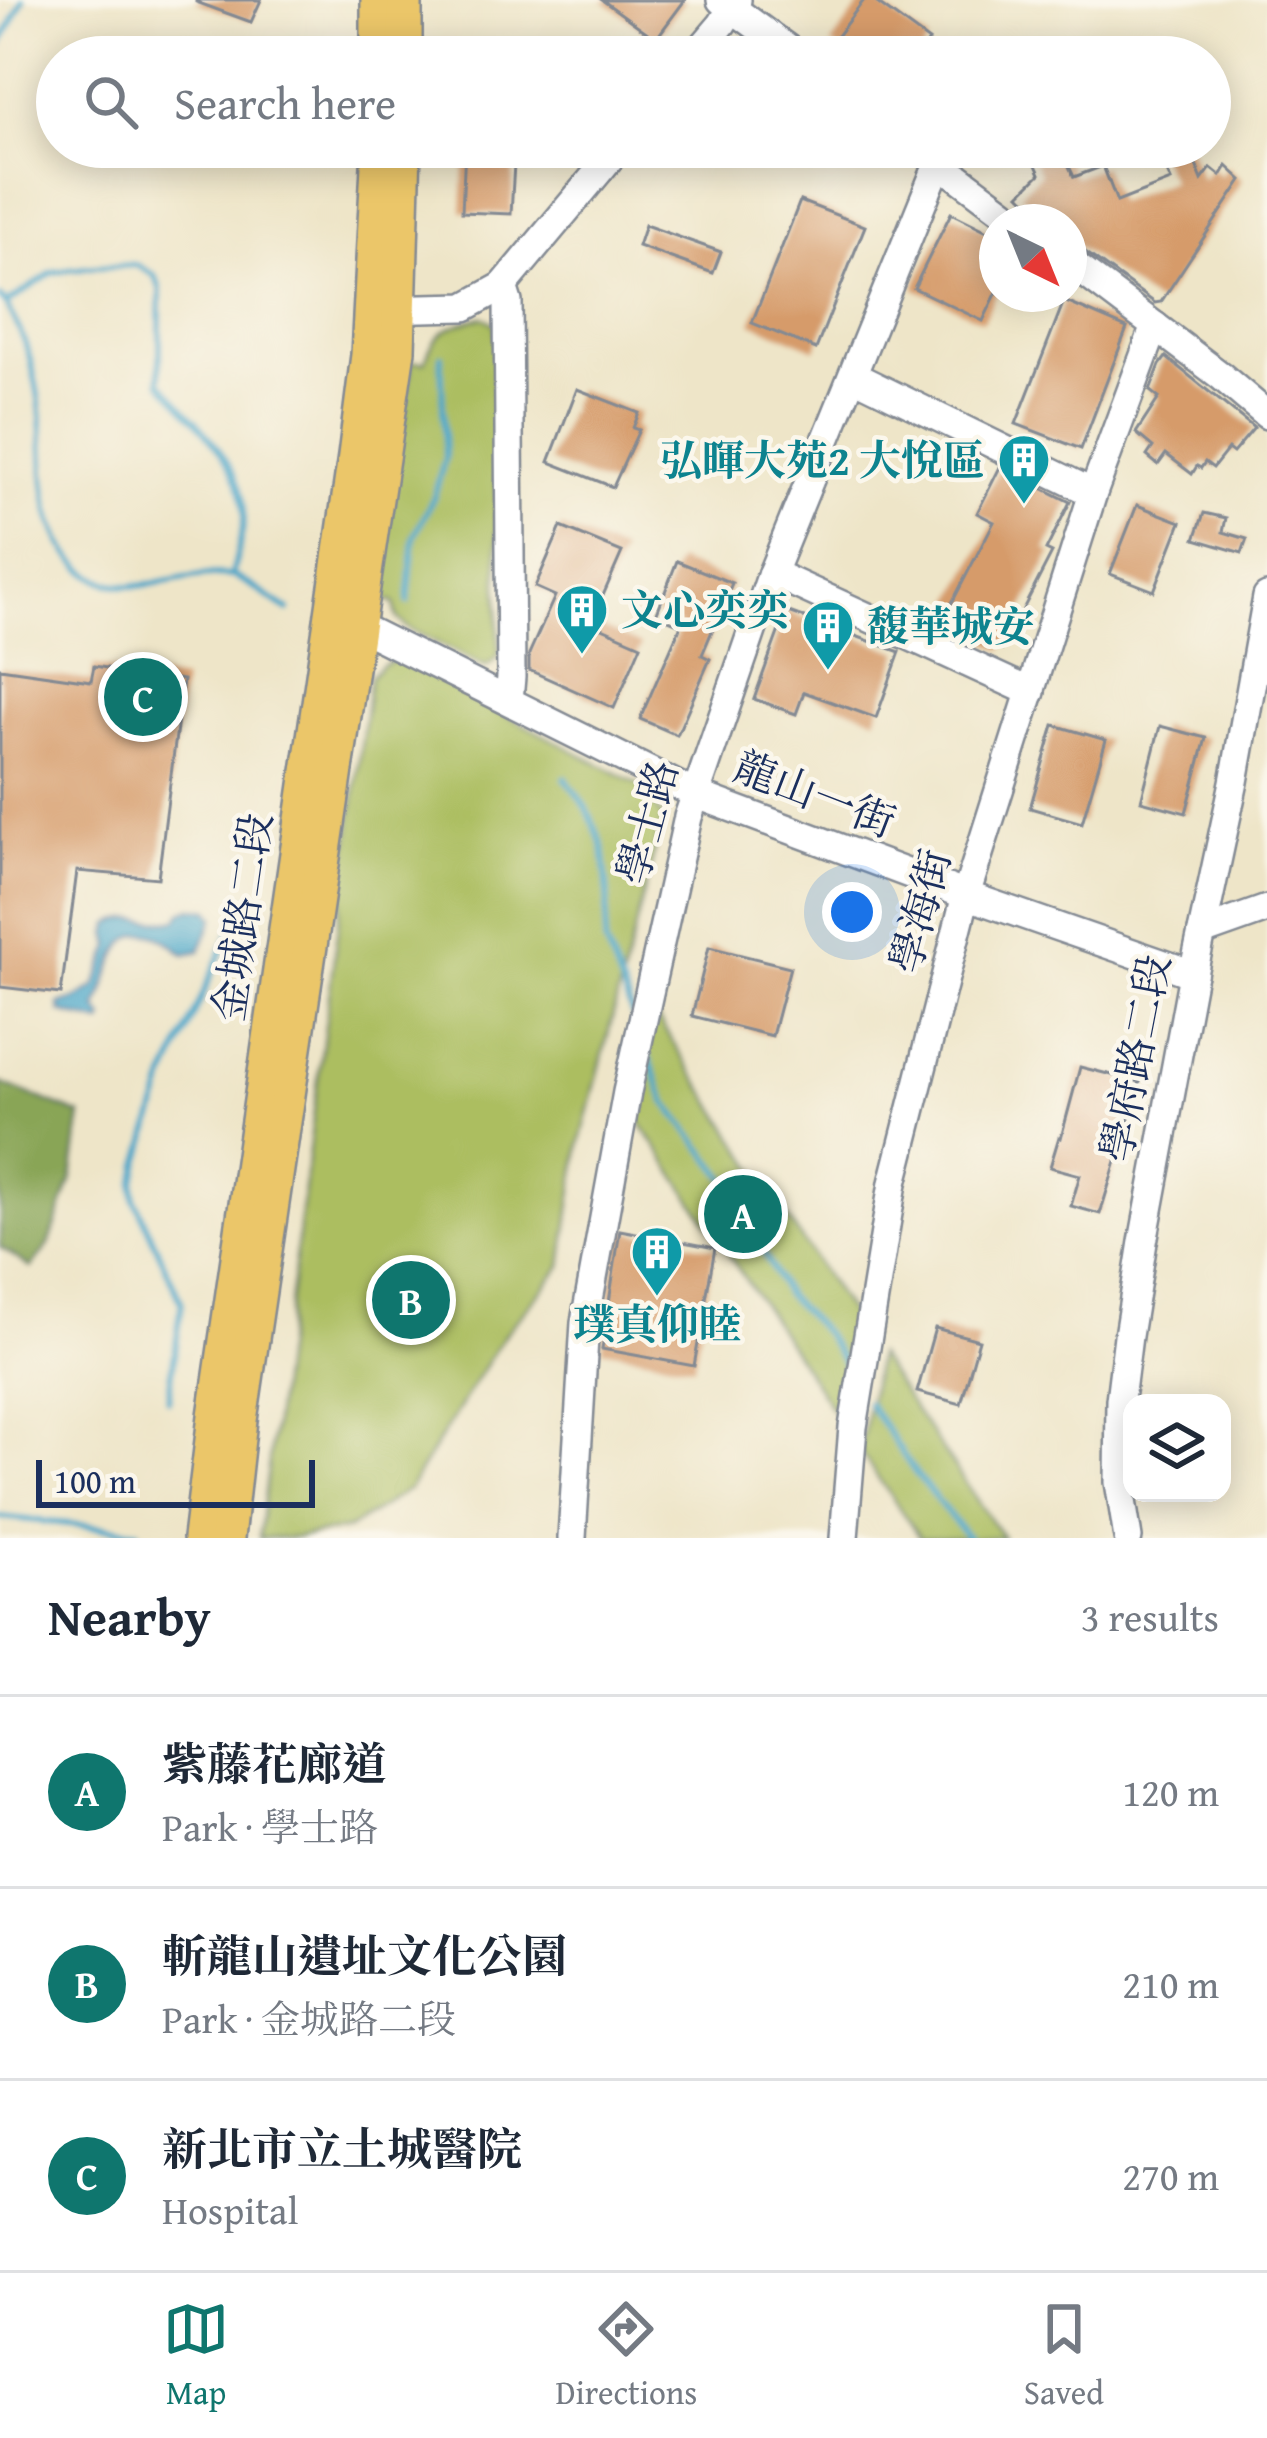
<!DOCTYPE html>
<meta charset="utf-8">
<style>
body{margin:0;font-family:"Gentium Book Plus","Noto Serif TC",serif;background:#f6f6f7;color:#1f2937}
.controls{position:absolute;right:36px;bottom:36px;display:grid;overflow:hidden;border-radius:24px;box-shadow:0 6px 30px #0003}
.controls button{width:108px;height:108px;display:grid;place-items:center;padding:0;border:0;border-bottom:3px solid #e0e1e3;background:#fff;color:#1f2937;font:60px sans-serif}
.compass{position:absolute;left:979px;top:204px;width:108px;height:108px;border-radius:50%;background:#fff;box-shadow:0 6px 30px #0003;rotate:137deg}
.scale{position:absolute;left:36px;bottom:30px;width:279px;box-sizing:border-box;padding-left:12px;border:6px solid #1b2f5e;border-top:0;font-size:33px;line-height:42px;white-space:nowrap;color:#1b2f5e;-webkit-text-stroke:9px #fbf7ec;paint-order:stroke}
.you{position:absolute;left:852px;top:912px;width:42px;height:42px;margin:-30px;border:9px solid #fff;border-radius:50%;background:#1a73e8;box-shadow:0 0 0 18px #1a73e833}
.badge{display:grid;place-items:center;width:78px;height:78px;border-radius:50%;background:#0f766e;color:#fff;font-size:39px;font-weight:700}
.pin{position:absolute;translate:-50% -50%;border:6px solid #fff;box-shadow:0 3px 12px #0006}
.list{margin:0;padding:0;list-style:none}
h2{display:flex;justify-content:space-between;align-items:center;height:156px;margin:0;padding:0 48px;font-size:51px}
h2 small{font-size:39px;font-weight:400;color:#747a83}
.list li{display:grid;grid-template-columns:78px 1fr auto;gap:36px;align-items:center;box-sizing:border-box;height:192px;padding:0 48px;border-top:3px solid #e0e1e3}
.list b{display:block;font-size:45px;white-space:nowrap}
.list p{margin:0;font-size:39px;white-space:nowrap;color:#747a83}
.list em{font-size:39px;font-style:normal;color:#747a83}
.icon{flex:none;width:66px;height:66px;fill:none;stroke:currentColor;stroke-width:2;stroke-linecap:round;stroke-linejoin:round}
.map{position:relative;flex:none;width:1267px;height:1538px;overflow:hidden}
.search{position:absolute;background:#fff;box-shadow:0 6px 30px #0003;left:36px;right:36px;top:36px;height:132px;display:flex;align-items:center;gap:30px;box-sizing:border-box;padding:0 42px;border-radius:66px;color:#747a83;font-size:45px}
.sheet{height:732px;background:#fff}
nav{display:flex;justify-content:space-around;align-items:center;box-sizing:border-box;height:168px;border-top:3px solid #e0e1e3;background:#fff;font-size:33px;color:#747a83}
nav a{display:grid;justify-items:center;gap:6px}
nav .on{color:#0f766e}
.map>svg:first-child{display:block}
.green{fill:#acbe61;stroke:#647660;stroke-width:3}
.forest{fill:#89a557;stroke:#526a5a;stroke-width:3}
.water{fill:#49a6c8;stroke:#326a93;stroke-width:3}
.lines{fill:none;stroke-linecap:round;stroke-linejoin:round}
.stream{stroke:#49a6c8;stroke-width:6}
.building{fill:#d69b6b}
.minor-casing{stroke:#848a93;stroke-width:32}
.major-casing{stroke:#848a93;stroke-width:38}
.minor{stroke:#fff;stroke-width:27}
.major{stroke:#ebc669;stroke-width:33}
.labels{text-anchor:middle;stroke-width:9;stroke-linejoin:round;paint-order:stroke}
.culture-label{font-size:42px;font-weight:bold;fill:#0d838f;stroke:#fbf7ec;text-anchor:start}
.street-label{font-size:42px;fill:#1b2f5e;stroke:#fbf7ec}
</style>
<div class="map">
<svg width="1267" height="1538" viewBox="0 0 1267 1538">
<rect width="100%" height="100%" fill="#fbf7ec"/>
<filter id="ink" filterUnits="userSpaceOnUse"><feTurbulence type="fractalNoise" baseFrequency=".00833" numOctaves="2"/><feDisplacementMap in="SourceGraphic" scale="24" xChannelSelector="R" yChannelSelector="G"/><feConvolveMatrix kernelMatrix="1 2 1 2 8 2 1 2 1" color-interpolation-filters="sRGB"/></filter>
<filter id="wash" filterUnits="userSpaceOnUse"><feTurbulence type="fractalNoise" baseFrequency=".004" numOctaves="4" result="noise"/><feDisplacementMap in="SourceGraphic" scale="48" xChannelSelector="R" yChannelSelector="G"/><feGaussianBlur stdDeviation="2.7" result="paint"/><feColorMatrix in="noise" values="0 0 0 0 0 0 0 0 0 0 0 0 0 0 0 0 0 1.4 0 .05"/><feComposite in="paint" operator="in"/></filter>
<g filter="url(#wash)">
<rect width="100%" height="100%" fill="#eee5c8"/>
<g class="green">
<path d="M483,317L494,323L495,328L499,655L489,665L484,666L407,628L397,617L394,603L377,597L412,361L425,362C434,330 452,325 483,317Z"/>
<path d="M398,659L653,792L652,803L663,817L579,1149L562,1266L504,1335L409,1489L348,1529L292,1538H259L370,677L382,665Z"/>
<path d="M652,1010L854,1320L834,1412L630,1107Z"/>
<path d="M877,1355L1003,1538H920L860,1452Z"/>
</g>
<path class="forest" d="M0,1083L81,1115L72,1178L49,1245L31,1268L0,1247Z"/>
<path class="water" d="M192,908L209,910L214,918L200,951L185,954C177,949 169,941 160,937C116,918 111,980 97,1008L104,1018L102,1023L61,1012L60,1004L76,999L96,986L111,946L108,933L111,924C135,912 155,926 178,919L182,912Z"/>
<g class="lines">
<g class="stream">
<path d="M0,46L23,0"/>
<path d="M0,297C9,306 13,317 19,329C31,355 39,390 41,419C45,474 39,536 88,573C127,601 172,575 214,575C216,575 231,576 233,576C249,582 273,601 288,610"/>
<path d="M6,304L53,272L93,267L137,265L154,275L160,288V381C191,417 248,468 244,519C242,538 236,557 232,576"/>
<path d="M408,602L414,537L434,496L445,458L441,356"/>
<path d="M565,778L587,808L603,846L608,895L605,943L633,1016"/>
<path d="M646,1050L666,1102L725,1177L785,1294L825,1334L852,1376"/>
<path d="M168,1400L182,1303L135,1200L134,1183L165,1081L245,899"/>
<path d="M868,1403L916,1474L968,1538"/>
<path d="M0,1517L138,1531"/>
</g>
</g>
<g id="blocks">
<g class="building">
<path d="M196,0H261L251,22L196,2Z"/>
<path d="M602,0H685L656,39Z"/>
<path d="M864,0H873L929,41L918,57H849L831,44Z"/>
<path d="M465,147H515L511,214L462,212Z"/>
<path d="M1028,147H1060L1074,177L1103,166L1117,202L1171,181L1156,147H1189L1202,180L1211,168L1221,176L1227,166L1242,180L1161,302L1155,303L1069,240V222H1048L1020,194L1040,174Z"/>
<path d="M800,201L865,226L816,349L752,323Z"/>
<path d="M951,213L997,236V292L983,321L914,288Z"/>
<path d="M645,225L721,252L713,273L638,246Z"/>
<path d="M1064,301L1127,328L1081,449L1016,424Z"/>
<path d="M1166,357L1254,428L1233,453L1228,449L1213,468L1205,462L1201,468L1197,466L1192,474L1166,454L1158,465L1147,456L1153,447L1136,433L1159,398L1150,391L1160,365Z"/>
<path d="M577,389L639,413L633,428L639,430L613,487L549,462Z"/>
<path d="M1000,467L1070,502L1046,550L1052,553L1002,650L943,620L994,522L977,513Z"/>
<path d="M1137,505L1181,522L1154,591L1110,574Z"/>
<path d="M1204,513L1226,518L1223,532L1247,539L1242,553L1195,539Z"/>
<path d="M561,527L622,552L591,623L641,645L614,708L529,670V654L555,596L535,587Z"/>
<path d="M677,561L732,583L702,655L710,659L677,735L640,719L681,625L656,615Z"/>
<path d="M786,611L900,652L876,718L804,692L796,714L754,699Z"/>
<path d="M94,666L183,680L158,878L77,871L61,994L0,987V668L91,681Z"/>
<path d="M1054,725L1106,740L1082,823L1030,808Z"/>
<path d="M1160,726L1206,738L1186,813L1141,801Z"/>
<path d="M709,947L790,967L772,1036L692,1016Z"/>
<path d="M1080,1067L1140,1082L1100,1214L1071,1206L1080,1175L1050,1167L1059,1137L1061,1138Z"/>
<path d="M620,1230L715,1248L694,1366L602,1349Z"/>
<path d="M935,1328L979,1340L961,1404L917,1392Z"/>
</g>
</g>
</g>
<g filter="url(#ink)">
<use href="#blocks" fill-opacity="0" stroke="#848a93" stroke-width="3"/>
<g class="lines">
<g class="minor-casing">
<g id="minor">
<path d="M721,0L799,57"/>
<path d="M694,57L722,24L737,0"/>
<path d="M918,147L1018,222"/>
<path d="M1069,261L1221,376L1267,415"/>
<path d="M503,286L508,302L511,677L509,700"/>
<path d="M380,309L465,307L503,286L619,147"/>
<path d="M854,376L1093,493"/>
<path d="M772,573L1031,692"/>
<path d="M358,626L695,794L966,895L1193,974"/>
<path d="M1202,932L1267,909"/>
<path d="M572,1538L585,1322L627,1092L688,817L772,573L939,162"/>
<path d="M844,1538L853,1427L893,1183L966,895L1093,493L1155,326"/>
<path d="M1128,1538L1119,1482L1120,1400L1128,1336L1143,1242L1193,974L1234,782L1267,597"/>
</g>
</g>
<g class="major-casing">
<g id="major">
<path d="M378,0V57"/>
<path d="M405,57V0"/>
<path d="M200,1538L215,1416L355,456L368,355L379,147"/>
<path d="M227,1538L240,1420L398,350L404,147"/>
</g>
</g>
<use href="#minor" class="minor"/>
<use href="#major" class="major"/>
</g>
</g>
<defs>
<g id="building-pin" transform="scale(2.7)"><path d="M0 17L-7.5 6A9.5 9.5 0 1 1 7.5 6Z" fill="#0f9aa8" stroke="#fbf7ec"/><path d="M-4-6H4V6H1V3H-1V6H-4ZM-2.5-4.3h1.7v1.8h-1.7ZM.8-4.3h1.7v1.8H.8ZM-2.5-1h1.7V.8h-1.7ZM.8-1h1.7V.8H.8Z" fill="#fff"/></g>
</defs>
<g fill-rule="evenodd">
<use href="#building-pin" x="1024" y="460"/>
<use href="#building-pin" x="582" y="610"/>
<use href="#building-pin" x="828" y="626"/>
<use href="#building-pin" x="657" y="1252"/>
</g>
<g class="labels">
<g class="culture-label">
<text x="985" y="475" text-anchor="end">弘暉大苑2 大悅區</text>
<text x="621" y="625">文心奕奕</text>
<text x="867" y="641">馥華城安</text>
<text x="657" y="1339" text-anchor="middle">璞真仰睦</text>
</g>
<g class="street-label">
<text transform="translate(815 794) rotate(21)" y="15">龍山一街</text>
<text transform="translate(647 822) rotate(-75)" y="15">學士路</text>
<text transform="translate(920 911) rotate(-75)" y="15">學海街</text>
<text transform="translate(242 917) rotate(-82)" y="15">金城路二段</text>
<text transform="translate(1135 1058) rotate(-79)" y="15">學府路二段</text>
</g>
</g>
</svg>
<div class="controls">
<button><svg class="icon" aria-label="layers" viewBox="0 0 24 24"><path d="M12 4l9 5-9 5-9-5zM3 14l9 5 9-5"/></svg></button>
</div>
<svg class="compass" viewBox="-18 -18 36 36"><path d="M0-13l5 13h-10z" fill="#e53935"/><path d="M0 13l5-13h-10z" fill="#747a83"/></svg>
<div class="scale">100 m</div>
<div class="you"></div>
<div class="pin badge" style="left:743px;top:1214px">A</div>
<div class="pin badge" style="left:411px;top:1300px">B</div>
<div class="pin badge" style="left:143px;top:697px">C</div>
<div class="search"><svg class="icon" aria-label="search" viewBox="0 0 24 24"><circle cx="10" cy="10" r="6"/><path d="M15 15l6 6"/></svg>Search here</div>
</div>
<section class="sheet">
<h2>Nearby<small>3 results</small></h2>
<ul class="list">
<li><span class="badge">A</span><div><b>紫藤花廊道</b><p>Park · 學士路</p></div><em>120 m</em></li>
<li><span class="badge">B</span><div><b>斬龍山遺址文化公園</b><p>Park · 金城路二段</p></div><em>210 m</em></li>
<li><span class="badge">C</span><div><b>新北市立土城醫院</b><p>Hospital</p></div><em>270 m</em></li>
</ul>
</section>
<nav>
<a class="on"><svg class="icon" aria-label="map" viewBox="0 0 24 24"><path d="M3 6l6-2 6 2 6-2v14l-6 2-6-2-6 2zM9 4v14M15 6v14"/></svg>Map</a>
<a><svg class="icon" aria-label="directions" viewBox="0 0 24 24"><path d="M12 3l9 9-9 9-9-9zM9 14v-3h6M13 9l2 2-2 2"/></svg>Directions</a>
<a><svg class="icon" aria-label="saved" viewBox="0 0 24 24"><path d="M7 4h10v16l-5-4-5 4z"/></svg>Saved</a>
</nav>
